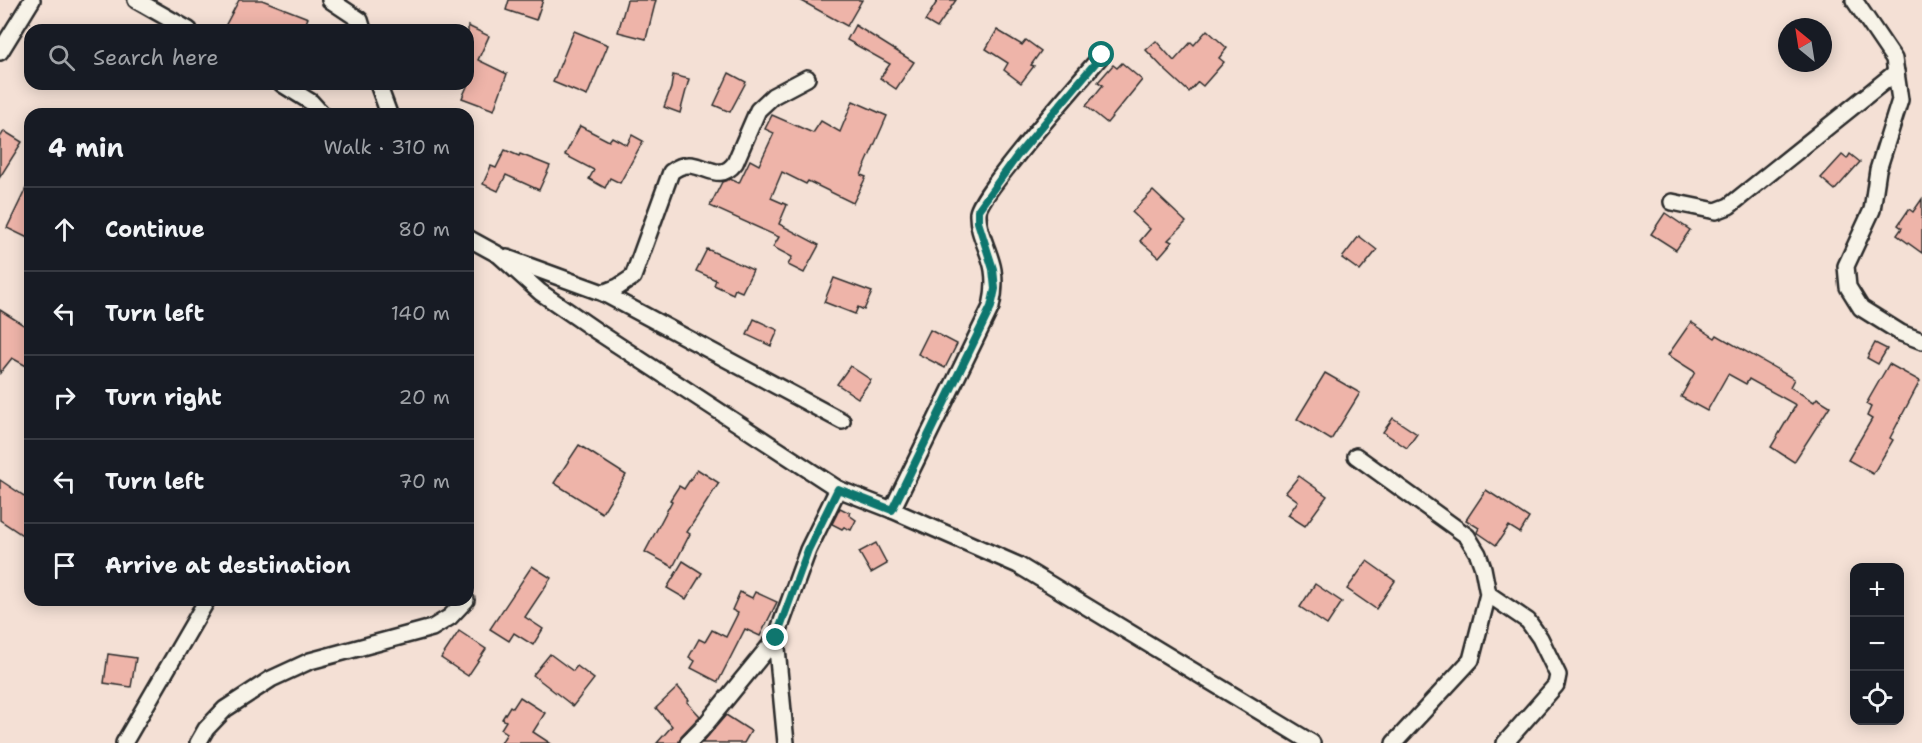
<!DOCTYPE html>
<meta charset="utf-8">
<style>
body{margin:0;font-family:"Shantell Sans",sans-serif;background:#20242c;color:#f1f3f6}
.controls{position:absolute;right:18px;bottom:18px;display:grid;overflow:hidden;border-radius:12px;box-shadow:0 3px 15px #0003}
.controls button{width:54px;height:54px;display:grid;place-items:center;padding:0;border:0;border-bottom:2px solid #363941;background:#171b24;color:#f1f3f6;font:30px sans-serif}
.compass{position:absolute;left:1778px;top:18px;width:54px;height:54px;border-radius:50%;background:#171b24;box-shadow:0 3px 15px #0003;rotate:330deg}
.stop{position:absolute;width:18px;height:18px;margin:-14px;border:4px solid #0f766e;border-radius:50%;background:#fff}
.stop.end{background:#0f766e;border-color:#fff;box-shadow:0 2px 6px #0008}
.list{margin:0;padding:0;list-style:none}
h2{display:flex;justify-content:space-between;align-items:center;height:78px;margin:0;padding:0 24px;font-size:26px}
h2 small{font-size:20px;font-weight:400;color:#9ea1a6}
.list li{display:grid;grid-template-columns:39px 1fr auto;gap:18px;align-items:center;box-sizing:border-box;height:84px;padding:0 24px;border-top:2px solid #363941}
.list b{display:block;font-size:22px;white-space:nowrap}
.list em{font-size:20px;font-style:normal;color:#9ea1a6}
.icon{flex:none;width:33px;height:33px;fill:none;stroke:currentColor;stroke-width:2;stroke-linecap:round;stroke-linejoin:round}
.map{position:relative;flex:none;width:1922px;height:743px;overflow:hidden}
.search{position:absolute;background:#171b24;box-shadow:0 3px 15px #0003;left:24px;top:24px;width:450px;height:66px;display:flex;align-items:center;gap:15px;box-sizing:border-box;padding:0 21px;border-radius:18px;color:#9ea1a6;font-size:22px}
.panel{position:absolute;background:#171b24;box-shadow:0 3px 15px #0003;left:24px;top:108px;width:450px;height:498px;border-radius:18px}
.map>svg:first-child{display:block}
.building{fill:#eeb4a9;stroke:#2b2b2b;stroke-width:1.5}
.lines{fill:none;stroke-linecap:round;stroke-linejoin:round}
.street-casing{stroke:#2b2b2b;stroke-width:20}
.street{stroke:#f7f3e8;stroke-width:15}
.route{stroke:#0f766e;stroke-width:8}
</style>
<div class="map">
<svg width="1922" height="743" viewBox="0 0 1922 743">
<rect width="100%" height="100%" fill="#f4e0d5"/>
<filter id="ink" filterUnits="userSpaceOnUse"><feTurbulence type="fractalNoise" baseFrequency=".0167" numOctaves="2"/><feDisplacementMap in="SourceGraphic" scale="12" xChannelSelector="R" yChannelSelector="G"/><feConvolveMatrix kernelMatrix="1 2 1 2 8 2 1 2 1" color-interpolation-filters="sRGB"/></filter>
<g filter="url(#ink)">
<g class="building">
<path d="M239,0H262L308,18L303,30H223Z"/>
<path d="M509,0H543L536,20L506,10Z"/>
<path d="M627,0H656L646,39L618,32Z"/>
<path d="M800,0H862L847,26Z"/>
<path d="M938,0H956L937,28L925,21Z"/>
<path d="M855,25L914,62L896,89L880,78L890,64L847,40Z"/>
<path d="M468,26L489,36L478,60L507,74L494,110L462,98L468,84Z"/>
<path d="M997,30L1022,45L1026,40L1041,51L1031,65L1034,66L1021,83L1004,70L1008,63L986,49Z"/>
<path d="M1207,30L1227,48L1219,58L1224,62L1203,86L1198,82L1189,92L1165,70L1146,50L1156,41L1174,61L1191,42L1194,45Z"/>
<path d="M574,31L608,45L587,96L553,82Z"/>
<path d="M1122,63L1142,80L1107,123L1086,106L1103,85L1098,82L1113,65L1117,68Z"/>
<path d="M729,73L746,82L730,112L714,105Z"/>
<path d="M673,75L689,79L680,113L664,107L671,88Z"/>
<path d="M853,101L887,116L861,175L866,177L853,203L808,181L806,184L782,172L771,198L787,205L779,224L819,245L804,273L788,265L792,257L773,247L779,237L710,206L722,182L730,179L739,183L750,160L759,165L774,133L765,129L772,115L813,133L821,121L840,132Z"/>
<path d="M580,126L609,141L612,137L627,145L632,135L643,141L620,183L610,178L605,188L589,179L594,170L565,155Z"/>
<path d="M4,131L22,142L0,177V138Z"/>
<path d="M505,150L519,156L520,154L550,166L539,190L506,175L498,191L483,184L491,166L496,168Z"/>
<path d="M1850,154L1860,162L1835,190L1821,178L1842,155L1847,159Z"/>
<path d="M30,180V239L7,228Z"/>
<path d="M1153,191L1186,222L1168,240L1172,242L1159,257L1140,241L1150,229L1132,212Z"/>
<path d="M1922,199V253L1897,235L1902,228L1898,225L1909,209L1913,212Z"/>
<path d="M1665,213L1690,230L1676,250L1651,234Z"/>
<path d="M1359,236L1377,250L1360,271L1342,258Z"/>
<path d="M707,249L753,270L742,292L735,289L733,294L714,285L716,280L696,271Z"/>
<path d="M834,278L872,292L864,310L858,307L855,314L824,302Z"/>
<path d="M0,310L30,329V368L12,358L0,373Z"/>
<path d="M754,319L778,330L771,346L747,335Z"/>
<path d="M1691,322L1715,338L1717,335L1794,379L1790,387L1814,402L1817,398L1830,406L1794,462L1771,447L1796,405L1749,379L1746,384L1728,374L1707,411L1681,397L1695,372L1668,355Z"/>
<path d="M930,330L957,344L945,368L918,354Z"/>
<path d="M1875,343L1887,349L1878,364L1867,358Z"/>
<path d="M1889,364L1920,381L1890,438L1893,440L1873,474L1848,460L1872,419L1867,416L1871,407L1866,404Z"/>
<path d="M850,366L871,380L858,398L837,384Z"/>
<path d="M1325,373L1360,393L1331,440L1297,419Z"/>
<path d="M1393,418L1417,434L1407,448L1383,432Z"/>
<path d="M579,445L626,475L602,513L554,483Z"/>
<path d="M697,469L719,483L687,532L690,534L673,567L645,552L672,501L670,500L679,486L684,489Z"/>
<path d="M1299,476L1327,496L1305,526L1288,515L1298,501L1286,492Z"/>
<path d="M0,480L30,500V540L0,520Z"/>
<path d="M1486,490L1529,518L1520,533L1509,526L1496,545L1477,532L1479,528L1466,520Z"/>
<path d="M840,508L850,513L849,515L856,520L851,530L844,527L842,529L832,524Z"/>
<path d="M876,543L887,564L871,573L859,552Z"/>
<path d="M683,561L702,573L686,599L667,588Z"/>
<path d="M1367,561L1395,581L1376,609L1347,589Z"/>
<path d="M532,566L551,578L525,617L543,629L533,645L514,633L509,641L490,629Z"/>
<path d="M1315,584L1342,602L1327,625L1300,607Z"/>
<path d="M740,592L752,598L755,592L777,602L760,636L745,629L718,682L691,668L695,661L689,657L699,639L705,642L712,630L726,637L738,613L732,610Z"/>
<path d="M459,631L486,649L468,676L441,658Z"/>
<path d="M108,654L136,658L131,687L104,683Z"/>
<path d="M550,654L573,671L577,666L594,679L573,706L533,675Z"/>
<path d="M678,687L689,700L687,702L700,716L681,736L679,743H657L672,726L656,708Z"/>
<path d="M520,697L545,713L533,732L550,743H501L507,733L501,729L506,721L502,719L510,706L513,708Z"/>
<path d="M726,715L751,731L744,743H702Z"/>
</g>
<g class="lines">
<g class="street-casing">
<g id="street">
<path d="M136,0L189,30"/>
<path d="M330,0L360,20L363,30"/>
<path d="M1854,0L1894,59L1900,100L1878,170L1872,210L1846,266L1848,287L1861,308L1901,333L1922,341"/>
<path d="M0,52L32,0"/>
<path d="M282,84L311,102L322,114"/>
<path d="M378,84L389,114"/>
<path d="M1672,202L1716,211L1729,206L1896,72"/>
<path d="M468,238L499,255L540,292L598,332L838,489L892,510L1018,565L1312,743"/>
<path d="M507,258L603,293L842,421"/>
<path d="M603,293L618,287L633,277L671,172C698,150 715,189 735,163L758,110L773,96L807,78"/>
<path d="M1356,456L1467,536L1478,554L1483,568L1488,594L1471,660L1394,743"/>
<path d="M892,510L991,307C994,294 995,283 993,270C990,251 977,233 978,213C978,196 1084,76 1102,55"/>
<path d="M1488,594L1528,621L1540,638L1558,675L1556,685L1505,743"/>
<path d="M776,638L786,743"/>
<path d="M124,743L207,600"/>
<path d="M198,743L206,729L225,709L271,679L310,661L432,628L450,617L466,600"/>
<path d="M688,743L701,730L776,638L808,550L838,489"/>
</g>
</g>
<use href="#street" class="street"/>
</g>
</g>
<g class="lines" filter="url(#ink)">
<path class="route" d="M776,638L808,550L838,489L892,510L991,307L995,289L993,269L978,222V210L1017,156L1102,55"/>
</g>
</svg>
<div class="controls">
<button>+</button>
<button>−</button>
<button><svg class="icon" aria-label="locate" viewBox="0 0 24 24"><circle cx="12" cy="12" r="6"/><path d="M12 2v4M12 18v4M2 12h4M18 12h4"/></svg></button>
</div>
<svg class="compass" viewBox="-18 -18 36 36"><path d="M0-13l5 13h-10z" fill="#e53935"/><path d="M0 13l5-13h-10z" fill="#9ea1a6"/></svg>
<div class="stop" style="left:1102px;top:55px"></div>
<div class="stop end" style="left:776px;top:638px"></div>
<div class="search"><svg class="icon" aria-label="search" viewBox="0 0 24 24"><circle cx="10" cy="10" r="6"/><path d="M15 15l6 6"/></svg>Search here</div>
<section class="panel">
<h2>4 min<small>Walk · 310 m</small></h2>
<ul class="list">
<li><svg class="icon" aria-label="ahead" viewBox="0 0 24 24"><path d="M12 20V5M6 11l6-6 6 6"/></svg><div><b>Continue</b></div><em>80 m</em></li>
<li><svg class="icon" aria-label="left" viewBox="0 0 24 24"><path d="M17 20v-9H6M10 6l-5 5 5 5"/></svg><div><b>Turn left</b></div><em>140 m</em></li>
<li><svg class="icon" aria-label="right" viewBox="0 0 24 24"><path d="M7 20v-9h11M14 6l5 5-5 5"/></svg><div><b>Turn right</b></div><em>20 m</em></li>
<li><svg class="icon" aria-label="left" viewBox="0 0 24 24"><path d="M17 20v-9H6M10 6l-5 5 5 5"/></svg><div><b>Turn left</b></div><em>70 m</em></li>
<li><svg class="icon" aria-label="arrive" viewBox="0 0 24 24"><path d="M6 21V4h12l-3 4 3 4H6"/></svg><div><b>Arrive at destination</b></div></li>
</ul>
</section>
</div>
